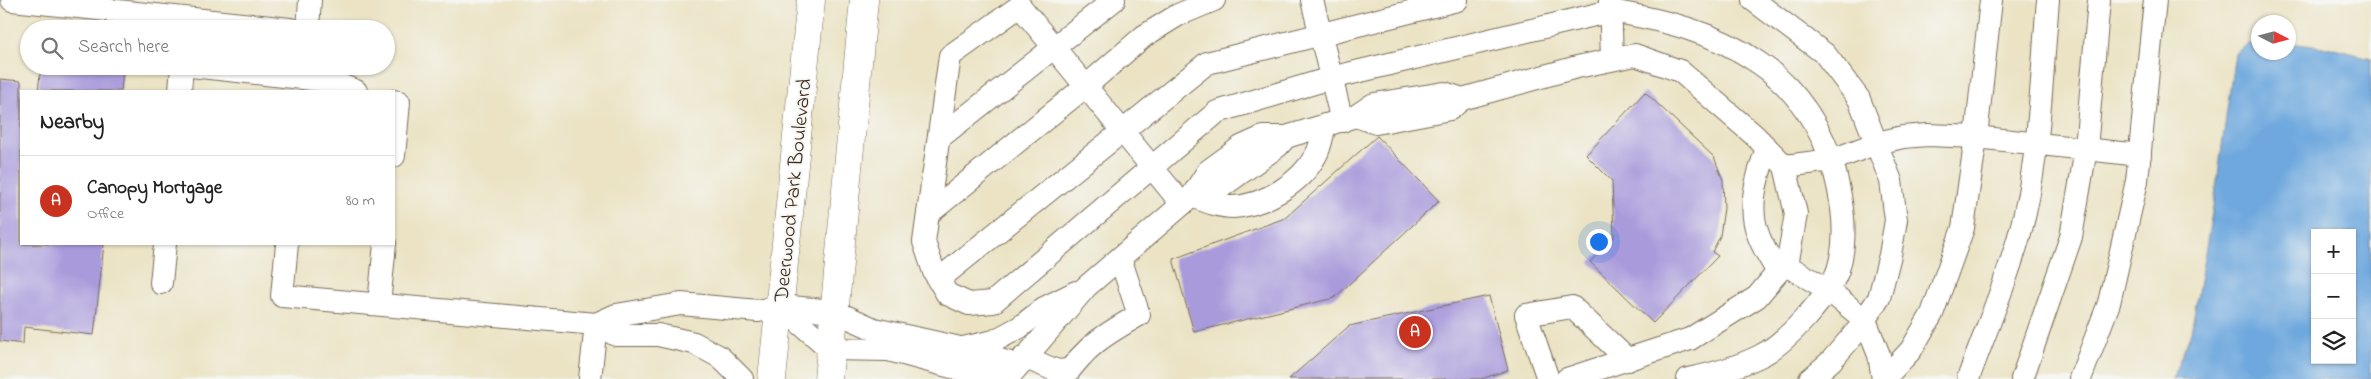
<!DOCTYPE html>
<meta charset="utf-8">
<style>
body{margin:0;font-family:"Indie Flower",sans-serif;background:#f6f6f6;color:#222}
.controls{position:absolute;right:15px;bottom:15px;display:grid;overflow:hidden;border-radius:0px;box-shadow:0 1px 4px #0004}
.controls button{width:45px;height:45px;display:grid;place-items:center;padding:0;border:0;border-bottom:1px solid #e0e0e0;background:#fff;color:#222;font:25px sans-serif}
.compass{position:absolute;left:2251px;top:15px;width:45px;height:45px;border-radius:50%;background:#fff;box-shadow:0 1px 4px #0004;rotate:96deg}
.you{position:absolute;left:1598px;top:241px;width:18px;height:18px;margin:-12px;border:4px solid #fff;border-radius:50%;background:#1a73e8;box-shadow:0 0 0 8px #1a73e833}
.badge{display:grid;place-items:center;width:32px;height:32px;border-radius:50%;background:#c8321e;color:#fff;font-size:16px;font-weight:700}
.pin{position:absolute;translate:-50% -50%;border:2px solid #fff;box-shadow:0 1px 5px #0006}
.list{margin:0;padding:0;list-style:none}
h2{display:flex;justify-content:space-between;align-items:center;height:65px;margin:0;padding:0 20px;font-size:21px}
h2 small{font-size:16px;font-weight:400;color:#767676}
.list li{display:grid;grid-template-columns:32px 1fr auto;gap:15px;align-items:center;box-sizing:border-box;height:90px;padding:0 20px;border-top:1px solid #e0e0e0}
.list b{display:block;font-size:19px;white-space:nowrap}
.list p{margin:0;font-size:16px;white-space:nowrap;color:#767676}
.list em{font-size:16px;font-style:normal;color:#767676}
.icon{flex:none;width:28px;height:28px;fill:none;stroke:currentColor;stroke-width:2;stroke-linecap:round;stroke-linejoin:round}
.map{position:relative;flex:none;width:2371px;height:379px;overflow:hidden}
.search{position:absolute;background:#fff;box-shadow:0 1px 4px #0004;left:20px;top:20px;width:375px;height:55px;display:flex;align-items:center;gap:12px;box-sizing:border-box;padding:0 18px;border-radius:28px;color:#767676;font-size:19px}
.panel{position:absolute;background:#fff;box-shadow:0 1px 4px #0004;left:20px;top:90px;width:375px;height:155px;border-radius:0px}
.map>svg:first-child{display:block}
.water{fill:#6ea8de;stroke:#54697e;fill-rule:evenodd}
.building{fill:#a89adb}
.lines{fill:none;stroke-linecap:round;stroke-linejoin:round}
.minor-casing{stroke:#796b58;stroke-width:24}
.major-casing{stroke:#796b58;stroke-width:29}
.minor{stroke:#fff;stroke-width:22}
.major{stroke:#fff;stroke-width:28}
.labels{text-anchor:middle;stroke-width:4;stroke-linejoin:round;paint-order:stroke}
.street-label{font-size:21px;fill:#3b2a1e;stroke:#f6f6f2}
</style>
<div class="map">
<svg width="2371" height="379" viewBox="0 0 2371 379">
<rect width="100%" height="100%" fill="#f6f6f2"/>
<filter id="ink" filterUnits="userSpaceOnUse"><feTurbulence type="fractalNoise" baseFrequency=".02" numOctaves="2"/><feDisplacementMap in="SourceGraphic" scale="10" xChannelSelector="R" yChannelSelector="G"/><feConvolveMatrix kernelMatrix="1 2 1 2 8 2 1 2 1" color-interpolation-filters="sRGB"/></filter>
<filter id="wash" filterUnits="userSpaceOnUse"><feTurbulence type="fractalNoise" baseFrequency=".0096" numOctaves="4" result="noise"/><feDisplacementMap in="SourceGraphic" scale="20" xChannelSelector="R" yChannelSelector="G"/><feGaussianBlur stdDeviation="1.12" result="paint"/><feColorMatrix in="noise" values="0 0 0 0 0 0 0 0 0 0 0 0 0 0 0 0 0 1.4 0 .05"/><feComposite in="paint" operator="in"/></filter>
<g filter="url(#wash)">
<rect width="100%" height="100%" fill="#ebe3c4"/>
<path class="water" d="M2289,43L2331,48L2371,58V379H2172L2191,332L2215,196L2235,53L2249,44H2258V52H2288ZM2315,233H2352V360H2315Z"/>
<g id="blocks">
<g class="building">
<path d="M41,66H101L123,69L121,91H38Z"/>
<path d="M0,79L21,81V244H104L94,335L24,327L23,344L0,341Z"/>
<path d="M1645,92L1714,157L1723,180L1724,208L1720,236L1712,252L1718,256L1653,323L1590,262L1614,237L1612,181L1586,155Z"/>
<path d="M1377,136L1439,201L1334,298L1194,332L1173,259L1285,218Z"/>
<path d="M1489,296L1508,370L1481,379H1289L1349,326Z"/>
</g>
</g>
</g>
<g filter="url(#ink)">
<use href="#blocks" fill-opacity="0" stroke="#796b58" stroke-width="1"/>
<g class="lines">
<g class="minor-casing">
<g id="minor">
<path d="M12,0L290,29"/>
<path d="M1312,0L1342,121"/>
<path d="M1610,0L1612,59"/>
<path d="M1753,0L1825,54L1859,99L1891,181L1896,220L1890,255L1879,298L1857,331L1831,361L1810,379"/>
<path d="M308,29L310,0"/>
<path d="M191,66L330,81L356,91"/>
<path d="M180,91L182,66"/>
<path d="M394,101L399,102L394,156"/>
<path d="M1356,116L1376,123L1450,109L1462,99L1577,67L1635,55L1680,71L1754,135L1785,166L1796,214L1788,260L1757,297L1690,339L1567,379"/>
<path d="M939,138L1114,0"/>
<path d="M1767,148C1758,175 1747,205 1758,234C1762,247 1771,260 1778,272"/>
<path d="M1785,166L1832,160L1877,143L1903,137L1928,135L1976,137L2140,155"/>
<path d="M1192,196C1205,201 1219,207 1233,207C1265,205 1301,183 1316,155C1321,147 1322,135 1325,125"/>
<path d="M1192,196L1217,190L1278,146L1286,137"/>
<path d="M1182,204L1020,6L950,56L924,242L934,272L947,294L969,304L993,302L1217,112L1331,78L1611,11C1663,20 1715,32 1759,63C1796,88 1824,130 1835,173C1843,205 1848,238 1838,270C1829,296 1785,344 1760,356C1738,367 1713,374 1688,379"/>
<path d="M928,214L1086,86L1144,36L1178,15L1214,0"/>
<path d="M287,244L282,296L596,324L616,335H658L694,343L720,357L742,379"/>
<path d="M1784,264L1827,289L1865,320L1879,355L1883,379"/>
<path d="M938,280L1207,63L1457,0"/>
<path d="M161,283L165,244"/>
<path d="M379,304L385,244"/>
<path d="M780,306L830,349L888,350L996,379"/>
<path d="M596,324L616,315L681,304L758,311L780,306L834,311L874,329L956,347L1017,365"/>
<path d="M963,348L994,341L1020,327L1044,308L1076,292"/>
<path d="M1024,357L1057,371L1069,370"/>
<path d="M590,379L596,324"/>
<path d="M1007,379L1086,287L1192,196L1208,171L1241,147L1263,137H1286L1356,116L1374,104L1444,93L1462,99"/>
<path d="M1063,379C1087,345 1104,335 1139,315L1120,258"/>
<path d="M1548,379L1526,315L1572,307L1628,360"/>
<path d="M1884,379L1911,350L1932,314L1963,228L1976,137L1991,0"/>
<path d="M1968,379C1988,324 2012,269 2025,213C2040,146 2042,69 2048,0"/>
<path d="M2022,379L2071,237L2086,149L2099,0"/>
<path d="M2080,379L2109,303L2137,181L2155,0"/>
</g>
</g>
<g class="major-casing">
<g id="major">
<path d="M772,379L811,0"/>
<path d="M828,379L864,0"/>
</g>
</g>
<use href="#minor" class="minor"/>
<use href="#major" class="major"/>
</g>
</g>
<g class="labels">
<g class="street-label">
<text transform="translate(792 190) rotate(-84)" y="7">Deerwood Park Boulevard</text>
</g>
</g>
</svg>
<div class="controls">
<button>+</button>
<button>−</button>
<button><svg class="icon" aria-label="layers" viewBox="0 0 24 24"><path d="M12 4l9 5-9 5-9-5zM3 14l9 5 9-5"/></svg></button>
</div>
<svg class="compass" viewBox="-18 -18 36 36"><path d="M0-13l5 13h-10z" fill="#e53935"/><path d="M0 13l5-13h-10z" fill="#767676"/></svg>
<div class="you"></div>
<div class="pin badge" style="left:1415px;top:332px">A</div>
<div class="search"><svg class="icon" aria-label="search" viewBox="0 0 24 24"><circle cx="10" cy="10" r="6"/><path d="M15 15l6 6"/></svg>Search here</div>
<section class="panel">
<h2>Nearby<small></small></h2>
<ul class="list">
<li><span class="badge">A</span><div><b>Canopy Mortgage</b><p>Office</p></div><em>80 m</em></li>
</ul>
</section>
</div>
